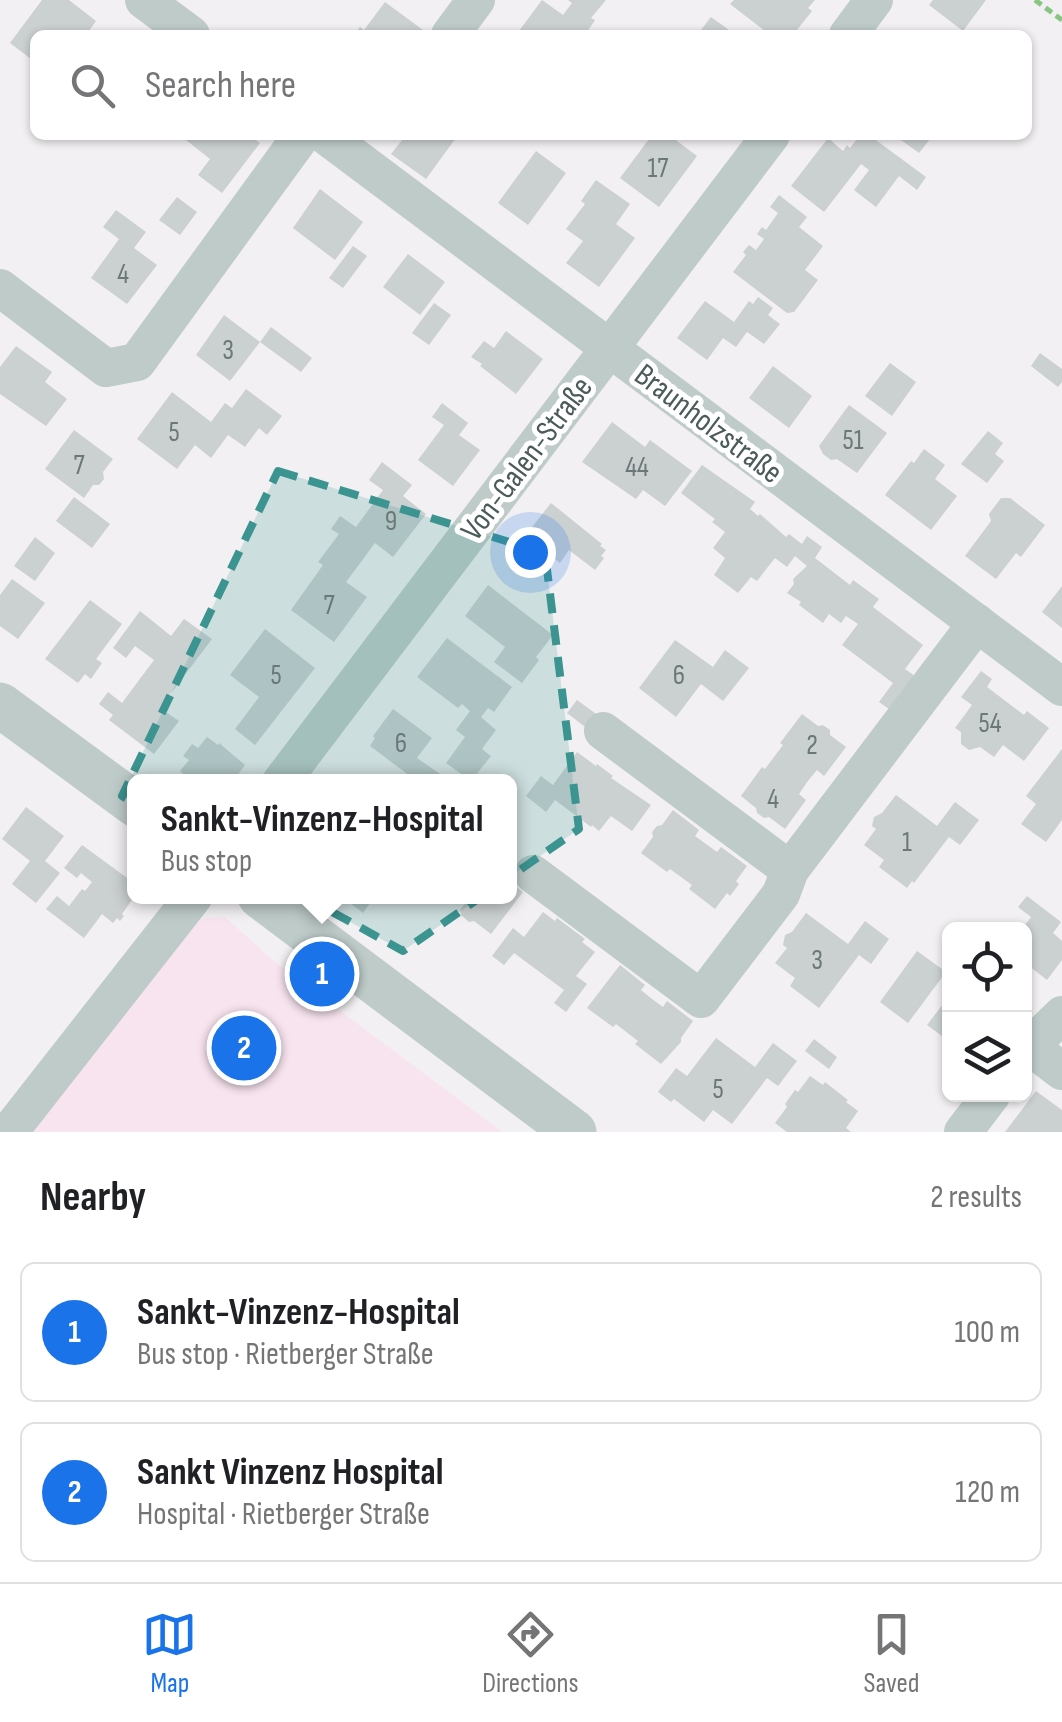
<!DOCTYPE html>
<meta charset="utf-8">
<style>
body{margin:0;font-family:"Sofia Sans Condensed",sans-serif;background:#f2f2f2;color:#202124}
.controls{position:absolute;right:30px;bottom:30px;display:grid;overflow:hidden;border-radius:15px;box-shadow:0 2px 8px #0004}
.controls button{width:90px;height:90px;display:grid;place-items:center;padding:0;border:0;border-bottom:2px solid #e0e0e0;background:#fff;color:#202124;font:50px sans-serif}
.you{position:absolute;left:530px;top:552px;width:35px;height:35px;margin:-25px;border:8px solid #fff;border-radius:50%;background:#1a73e8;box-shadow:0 0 0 15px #1a73e833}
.badge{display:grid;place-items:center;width:65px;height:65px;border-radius:50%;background:#1a73e8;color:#fff;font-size:32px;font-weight:700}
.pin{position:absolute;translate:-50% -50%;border:5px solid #fff;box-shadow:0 2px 10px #0006}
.popup{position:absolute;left:127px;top:774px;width:390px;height:130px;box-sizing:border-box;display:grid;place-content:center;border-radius:15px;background:#fff;filter:drop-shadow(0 2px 8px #0005);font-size:32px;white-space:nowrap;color:#757577}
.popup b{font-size:38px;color:#202124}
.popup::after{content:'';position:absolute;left:50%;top:100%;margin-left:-20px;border:20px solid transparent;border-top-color:#fff}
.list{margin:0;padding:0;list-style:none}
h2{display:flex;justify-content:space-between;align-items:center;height:130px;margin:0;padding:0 40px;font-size:42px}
h2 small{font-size:32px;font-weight:400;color:#757577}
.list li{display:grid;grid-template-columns:65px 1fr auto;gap:30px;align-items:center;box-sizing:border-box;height:140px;margin:0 20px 20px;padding:0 20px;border:2px solid #e0e0e0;border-radius:15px}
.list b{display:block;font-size:38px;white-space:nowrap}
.list p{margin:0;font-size:32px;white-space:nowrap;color:#757577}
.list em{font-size:32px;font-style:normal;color:#757577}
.icon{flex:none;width:55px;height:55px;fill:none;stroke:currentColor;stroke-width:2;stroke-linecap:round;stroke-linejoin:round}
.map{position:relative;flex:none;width:1062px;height:1132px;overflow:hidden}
.search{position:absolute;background:#fff;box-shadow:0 2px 8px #0004;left:30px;right:30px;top:30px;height:110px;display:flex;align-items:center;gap:25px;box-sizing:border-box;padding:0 35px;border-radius:15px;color:#757577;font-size:38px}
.sheet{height:450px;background:#fff}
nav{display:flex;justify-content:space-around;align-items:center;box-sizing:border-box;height:140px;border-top:2px solid #e0e0e0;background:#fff;font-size:28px;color:#757577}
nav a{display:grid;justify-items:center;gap:5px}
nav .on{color:#1a73e8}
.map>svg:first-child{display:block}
.medical{fill:#f8e4ef}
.building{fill:#cbd0d1}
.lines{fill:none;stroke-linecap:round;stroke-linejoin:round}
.path{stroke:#87c580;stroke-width:5;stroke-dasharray:8 5;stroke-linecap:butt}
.minor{stroke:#becbc9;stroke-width:38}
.tertiary{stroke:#becbc9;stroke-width:45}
.marked{fill:#3c9490;fill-opacity:0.2;stroke:#3c9490;stroke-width:8;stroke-dasharray:20 12;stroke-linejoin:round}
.labels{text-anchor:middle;stroke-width:10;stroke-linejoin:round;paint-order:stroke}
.number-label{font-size:28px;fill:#6a7877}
.street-label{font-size:32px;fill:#4a5b59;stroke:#fff}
</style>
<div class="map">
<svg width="1062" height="1132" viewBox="0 0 1062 1132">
<rect width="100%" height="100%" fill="#f2f0f2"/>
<path class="medical" d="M225,917L276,963L502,1132H32L199,919Z"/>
<g class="building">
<path d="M42,0H69L96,21L86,35H35V62L10,43Z"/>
<path d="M542,0L563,15L572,3L568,0H606L591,18L595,20L585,35H516Z"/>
<path d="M734,0H815L808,8L812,11L793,35H770L730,4Z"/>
<path d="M933,0H986L963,31L929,5Z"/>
<path d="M385,2L423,30L419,35H354L360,27L364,30Z"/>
<path d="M711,17L736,35H697Z"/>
<path d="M189,135H249L260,143L222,193L198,175L210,159L186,140Z"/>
<path d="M406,135H458L426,179L391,154Z"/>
<path d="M652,135H669L697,156L659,207L620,178Z"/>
<path d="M860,135H869L926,177L917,190L899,176L876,207L854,190L869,170L861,164L824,212L791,186L828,138L843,151L847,145L850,148Z"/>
<path d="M894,135H924L930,139L919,153Z"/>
<path d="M536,151L566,173L528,225L498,203Z"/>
<path d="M596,180L630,204L616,224L635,238L599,287L566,263L583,241L566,229L585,204L581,201Z"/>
<path d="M320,189L363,222L335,260L293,228Z"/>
<path d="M779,195L807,217L799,227L823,246L805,270L818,280L794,312L787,313L733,272L746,255L743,252L749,245L756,250L764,239L757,234L762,227L766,230L778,213L770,207Z"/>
<path d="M177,197L197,212L180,235L159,220Z"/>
<path d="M116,210L146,232L134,248L157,265L127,304L91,278L119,239L103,227Z"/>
<path d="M353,246L367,256L343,288L329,278Z"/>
<path d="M408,254L445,282L420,315L383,287Z"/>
<path d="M758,297L773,308L768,315L780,324L764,344L747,332L736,347L723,338L707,360L677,338L705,301L734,322L749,301L753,304Z"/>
<path d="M434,303L451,315L429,345L412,333Z"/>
<path d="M224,315L260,342L230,381L196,355Z"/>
<path d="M271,327L312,358L301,372L260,342Z"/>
<path d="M506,331L543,359L516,394L480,366L482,364L471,357L484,341L494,348Z"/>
<path d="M16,346L52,372L45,382L67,399L46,426L0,394V367Z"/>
<path d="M1040,353L1062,369V382L1058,387L1031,366Z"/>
<path d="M890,363L916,382L892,416L865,396Z"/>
<path d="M773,366L812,396L789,428L749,398Z"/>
<path d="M246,389L282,416L267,435L259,428L245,447L228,435L211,458L195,445L177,469L137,439L172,392L211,422L225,403L232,408Z"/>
<path d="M442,403L468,423L459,435L480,450L453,486L418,460L444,425L432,417Z"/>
<path d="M849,405L887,433L857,473L837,459L831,460L823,454L819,446Z"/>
<path d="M612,422L645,447L650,440L692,471L665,506L643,490L636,499L582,462Z"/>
<path d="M74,430L113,459L103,472L104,479L99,485H93L84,498L45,469Z"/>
<path d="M988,431L1003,443L995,454L1004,461L987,483L961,464Z"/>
<path d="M924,449L945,465L935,479L957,496L931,530L885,495L911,461L914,463Z"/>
<path d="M382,462L412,485L403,496L426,514L393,557L375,543L346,582L367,597L334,642L291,610L323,565L318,562L339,534L331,529L340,516L356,527L383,490L369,480Z"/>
<path d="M702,465L755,502L750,509L758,516L760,514L786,537L789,534L802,544L807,536L822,547L815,558L850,585L853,580L879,599L873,607L923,645L905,669L915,676L889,709L879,702L893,683L842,645L858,624L846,616L841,623L829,614L823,623L799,605L801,602L787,593L794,584L793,579L807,566L795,556L787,567L775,558L757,581L751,577L738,593L714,575L725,558L713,548L725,532L712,522L715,519L681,493Z"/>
<path d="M74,497L110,524L92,548L56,521Z"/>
<path d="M1001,498H1010L1045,525L1021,557L1016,553L996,579L965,556L991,521L989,514Z"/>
<path d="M551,503L602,544L600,546L606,550L601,556L604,558L595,570L569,550L560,563L525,536Z"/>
<path d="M35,537L55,553L35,581L14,566Z"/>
<path d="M12,579L45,603L18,639L0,626V595Z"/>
<path d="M488,585L553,635L536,657L539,660L522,683L494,662L505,647L465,616Z"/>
<path d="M1062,586V628L1042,612Z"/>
<path d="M90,600L122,624L96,659L102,663L91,679L85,674L78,683L45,659Z"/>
<path d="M140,611L171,636L184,619L212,639L160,708L179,721L154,754L109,720L113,715L99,704L108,692L122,703L154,660L135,646L126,658L113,648Z"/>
<path d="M265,629L315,668L255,745L235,729L259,697L230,675Z"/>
<path d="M447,638L512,687L494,712L488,708L481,717L496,730L482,749L491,756L471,781L446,763L465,737L456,730L470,711L462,704L458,708L417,677Z"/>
<path d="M675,640L713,667L725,650L749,668L723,701L701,684L676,717L639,688Z"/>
<path d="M981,671L992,679L987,687L1024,715L1027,711L1049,728L1024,761L1003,745L994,757L980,747L969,750L961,744V732L955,728L972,705L961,697Z"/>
<path d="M577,700L603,719L593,733L567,713Z"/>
<path d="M393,709L432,738L417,758L450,781H403L408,775L406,773L370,746L375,738L373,736Z"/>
<path d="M802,714L818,726L823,725L830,730V735L846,747L824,776L817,770L807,782L799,794L806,800L785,829L769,817L764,818L757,813L756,808L741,796L762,767L765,769L783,745L780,743Z"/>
<path d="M207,737L218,745L219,743L245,765L233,781H191L180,771L189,760L183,756L192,744L198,748Z"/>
<path d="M1062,749V820L1046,842L1021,824L1036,804L1026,796Z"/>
<path d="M577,752L596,766L597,764L613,776L611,778L651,805L632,831L611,816L599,831L592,825L591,827L555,800L546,812L526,796L541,776L553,785Z"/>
<path d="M896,795L937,826L955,802L979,820L960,845L949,837L914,883L912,881L907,888L879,867L884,860L864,845L876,829L872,826L874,817L882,813Z"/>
<path d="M26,807L64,836L45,861L60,873L36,903L12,884L30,861L2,839Z"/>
<path d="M673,810L699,830L695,836L717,852L721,847L747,866L736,881L739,884L730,896L727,893L715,909L689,889L692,885L670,869L667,872L641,853L653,837L652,832L657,826L662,825Z"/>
<path d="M82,845L134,883V897L122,914L124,916L120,921L117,918L113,923L102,914L84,938L46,909L57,896L69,906L82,889L85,891L92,882L81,873L77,878L64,868Z"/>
<path d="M510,882L523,892L491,934L474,921L469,922L461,915L460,910L470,896H510Z"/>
<path d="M341,896H375L363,913Z"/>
<path d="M1027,896L1061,922L1053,933L1062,941V960L1047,980L1024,962V929H1022L1031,917L1018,907Z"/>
<path d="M543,912L555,921L557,918L585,939L582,942L595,952L576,976L587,984L566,1012L554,1003L564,990L514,953L504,965L492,956L513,928L524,937Z"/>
<path d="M806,913L848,944L865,921L889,939L871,964L859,955L819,1008L790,986L795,978L775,963L787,948L783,945L785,935L792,932Z"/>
<path d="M917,951L946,972L908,1023L880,1002Z"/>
<path d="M620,965L645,985L641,990L652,999L663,1007L667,1001L693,1021L681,1038V1042L661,1064L635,1044L638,1041L616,1024L613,1027L587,1008Z"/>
<path d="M950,995V1042L927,1025Z"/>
<path d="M716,1038L755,1067L773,1043L797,1061L778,1086L767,1078L732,1124L713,1110L704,1122L674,1099L671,1102L658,1092L676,1068L687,1076Z"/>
<path d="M814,1039L837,1057L829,1069L805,1051Z"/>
<path d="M810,1076L823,1085L825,1082L848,1100L846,1102L858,1111L846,1128L851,1132H787L775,1123L787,1107L785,1104L795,1090L798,1092Z"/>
<path d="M1036,1091L1062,1110V1132H1005Z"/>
</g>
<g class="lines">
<path class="path" d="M1035,0L1062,20"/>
<g class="minor">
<path d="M144,0L191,35"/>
<path d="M450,35L476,0"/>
<path d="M848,35L874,0"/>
<path d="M325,135L1062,687"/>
<path d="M0,288L106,368L137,362L302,135"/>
<path d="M603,731L790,870"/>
<path d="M281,782L771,135"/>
<path d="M533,874L701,999L781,894L790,870L977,623"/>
<path d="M1029,1046L1062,1071"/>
<path d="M1024,1052L1062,1015"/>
<path d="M9,1132L194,896"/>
<path d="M963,1132L992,1094"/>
</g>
<g class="tertiary">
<path d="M0,705L135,804"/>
<path d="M260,896L574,1132"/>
</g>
</g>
<path class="marked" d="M278,471L545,553L579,829L403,951L122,796Z"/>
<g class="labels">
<g class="number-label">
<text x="658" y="177">17</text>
<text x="123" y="283">4</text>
<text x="228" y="359">3</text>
<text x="174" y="441">5</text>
<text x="853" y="449">51</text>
<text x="79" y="474">7</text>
<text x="637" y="476">44</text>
<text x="391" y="530">9</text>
<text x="329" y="614">7</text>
<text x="276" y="684">5</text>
<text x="679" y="684">6</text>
<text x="990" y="732">54</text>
<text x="401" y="752">6</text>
<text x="812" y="754">2</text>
<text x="773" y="808">4</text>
<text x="907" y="851">1</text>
<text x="817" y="969">3</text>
<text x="718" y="1098">5</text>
</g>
<g class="street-label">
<text transform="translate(709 423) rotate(37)" y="11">Braunholzstraße</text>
<text transform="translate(526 458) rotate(-53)" y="11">Von-Galen-Straße</text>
</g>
</g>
</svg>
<div class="controls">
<button><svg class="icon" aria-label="locate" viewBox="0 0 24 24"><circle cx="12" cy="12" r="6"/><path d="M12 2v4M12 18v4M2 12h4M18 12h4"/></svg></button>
<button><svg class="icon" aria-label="layers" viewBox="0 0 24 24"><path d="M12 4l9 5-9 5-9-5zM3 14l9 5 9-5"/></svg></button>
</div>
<div class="you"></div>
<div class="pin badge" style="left:322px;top:974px">1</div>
<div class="popup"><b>Sankt-Vinzenz-Hospital</b>Bus stop</div>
<div class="pin badge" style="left:244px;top:1048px">2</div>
<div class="search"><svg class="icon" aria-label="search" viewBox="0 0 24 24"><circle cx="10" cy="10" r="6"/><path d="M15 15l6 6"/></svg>Search here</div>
</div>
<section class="sheet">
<h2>Nearby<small>2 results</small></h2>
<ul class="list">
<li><span class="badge">1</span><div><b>Sankt-Vinzenz-Hospital</b><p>Bus stop · Rietberger Straße</p></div><em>100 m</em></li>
<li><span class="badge">2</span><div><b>Sankt Vinzenz Hospital</b><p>Hospital · Rietberger Straße</p></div><em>120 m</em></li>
</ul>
</section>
<nav>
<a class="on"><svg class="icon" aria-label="map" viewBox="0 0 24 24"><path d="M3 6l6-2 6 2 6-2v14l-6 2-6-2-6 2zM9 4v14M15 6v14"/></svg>Map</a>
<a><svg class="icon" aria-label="directions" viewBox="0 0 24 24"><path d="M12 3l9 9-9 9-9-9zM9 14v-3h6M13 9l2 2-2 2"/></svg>Directions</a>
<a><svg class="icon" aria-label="saved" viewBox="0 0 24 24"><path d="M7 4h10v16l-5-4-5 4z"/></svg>Saved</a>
</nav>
